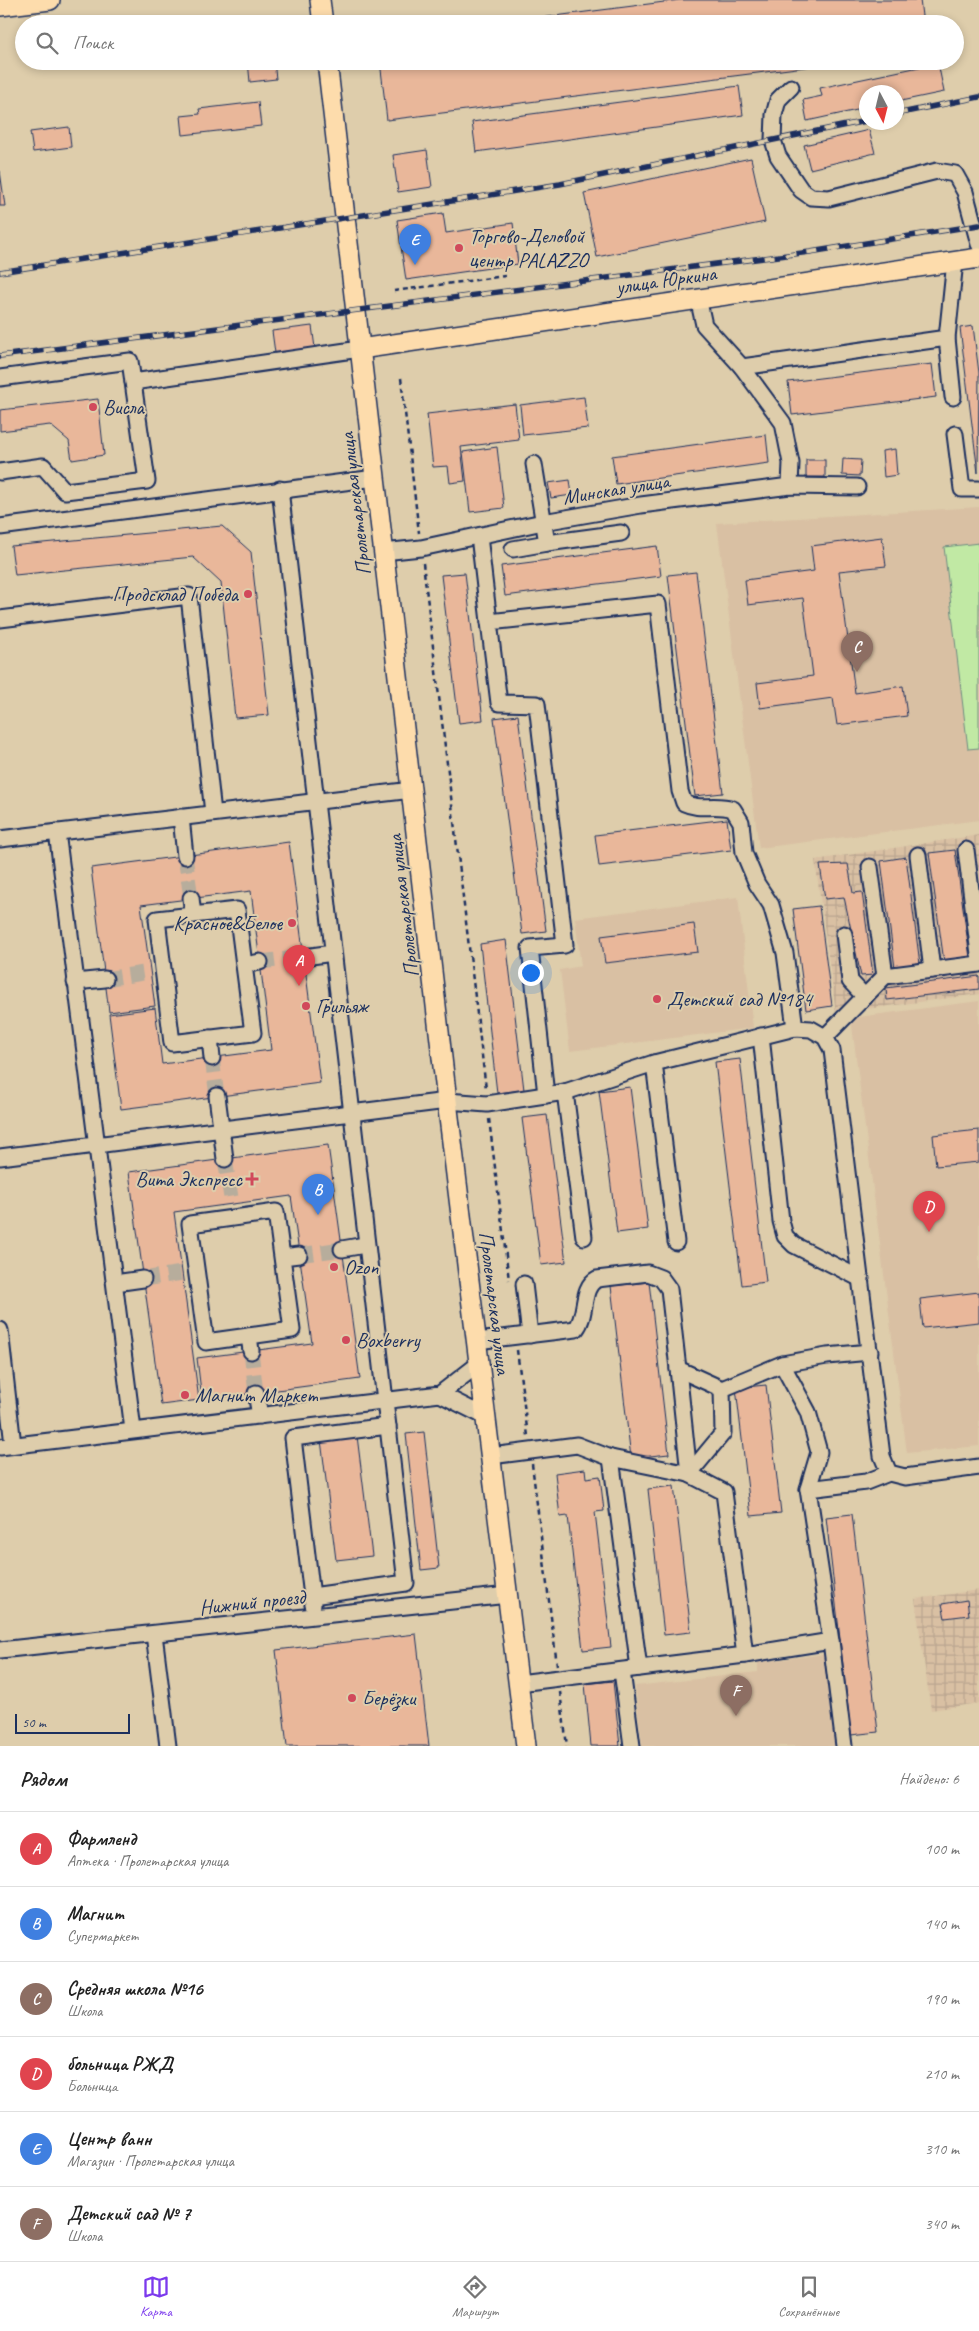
<!DOCTYPE html>
<html lang="ru">
<meta charset="utf-8">
<style>
body{margin:0;font-family:Caveat,sans-serif;background:#f6f6f6;color:#222}
.compass{position:absolute;left:859px;top:85px;width:45px;height:45px;border-radius:50%;background:#fff;box-shadow:0 2px 8px #0003;rotate:173deg}
.scale{position:absolute;left:15px;bottom:12px;width:115px;box-sizing:border-box;padding-left:5px;border:2px solid #1b2f5e;border-top:0;font-size:14px;line-height:18px;white-space:nowrap;color:#1b2f5e;-webkit-text-stroke:4px #decdab;paint-order:stroke}
.you{position:absolute;left:530px;top:972px;width:18px;height:18px;margin:-12px;border:4px solid #fff;border-radius:50%;background:#1a73e8;box-shadow:0 0 0 8px #1a73e833}
.badge{display:grid;place-items:center;width:32px;height:32px;border-radius:50%;background:#7c3aed;color:#fff;font-size:16px;font-weight:700}
.pin{position:absolute;translate:-50% -41px;filter:drop-shadow(0 1px 2px #0008)}
.pin::after{content:'';position:absolute;top:26px;width:18px;height:15px;background:inherit;clip-path:polygon(0 0,100% 0,50% 100%)}
.list{margin:0;padding:0;list-style:none}
h2{display:flex;justify-content:space-between;align-items:center;height:65px;margin:0;padding:0 20px;font-size:21px}
h2 small{font-size:16px;font-weight:400;color:#767676}
.list li{display:grid;grid-template-columns:32px 1fr auto;gap:15px;align-items:center;box-sizing:border-box;height:75px;padding:0 20px;border-top:1px solid #e0e0e0}
.list b{display:block;font-size:19px;white-space:nowrap}
.list p{margin:0;font-size:16px;white-space:nowrap;color:#767676}
.list em{font-size:16px;font-style:normal;color:#767676}
.icon{flex:none;width:28px;height:28px;fill:none;stroke:currentColor;stroke-width:2;stroke-linecap:round;stroke-linejoin:round}
.map{position:relative;flex:none;width:979px;height:1746px;overflow:hidden}
.search{position:absolute;background:#fff;box-shadow:0 2px 8px #0003;left:15px;right:15px;top:15px;height:55px;display:flex;align-items:center;gap:12px;box-sizing:border-box;padding:0 18px;border-radius:28px;color:#767676;font-size:19px}
.sheet{height:515px;background:#fff}
nav{display:flex;justify-content:space-around;align-items:center;box-sizing:border-box;height:70px;border-top:1px solid #e0e0e0;background:#fff;font-size:14px;color:#767676}
nav a{display:grid;justify-items:center;gap:2px}
nav .on{color:#7c3aed}
.map>svg:first-child{display:block}
.built{fill:#d9c0a3}
.industrial{fill:url(#industrial-grid)}
.garden{fill:#c1e9a4;stroke:#6e8c81}
.building{fill:#e9b79a;stroke:#1b2f5e}
.lines{fill:none;stroke-linecap:round;stroke-linejoin:round}
.minor-tunnel{stroke:#b7ad9c;stroke-width:15;stroke-dasharray:15 8;stroke-linecap:butt}
.minor-casing{stroke:#1b2f5e;stroke-width:19}
.major-casing{stroke:#1b2f5e;stroke-width:22}
.path{stroke:#1b2f5e;stroke-width:2.5;stroke-dasharray:5 4;stroke-linecap:butt}
.minor{stroke:#decdab;stroke-width:15}
.major{stroke:#fddcac;stroke-width:19}
.rail-casing{stroke:#1b2f5e;stroke-width:5.5}
.rail{stroke:#decdab;stroke-width:4;stroke-dasharray:11;stroke-linecap:butt}
.poi-dot{fill:#d1495b;stroke:#decdab;stroke-width:2}
.labels{text-anchor:middle;stroke-width:4;stroke-linejoin:round;paint-order:stroke}
.poi-label{font-size:21px;fill:#1b2f5e;stroke:#decdab;text-anchor:start}
.street-label{font-size:21px;fill:#1b2f5e;stroke:#decdab}
</style>
<div class="map">
<svg width="979" height="1746" viewBox="0 0 979 1746">
<defs>
<pattern id="industrial-grid" width="8" height="8" patternUnits="userSpaceOnUse" patternTransform="scale(1.25)"><rect width="8" height="8" fill="#d9c0a3"/><path d="M0 4h8M4 0v8" fill="none" stroke="#baa58f"/></pattern>
</defs>
<rect width="100%" height="100%" fill="#decdab"/>
<filter id="ink" filterUnits="userSpaceOnUse"><feTurbulence type="fractalNoise" baseFrequency=".02" numOctaves="2"/><feDisplacementMap in="SourceGraphic" scale="10" xChannelSelector="R" yChannelSelector="G"/><feConvolveMatrix kernelMatrix="1 2 1 2 8 2 1 2 1" color-interpolation-filters="sRGB"/></filter>
<g filter="url(#ink)">
<g class="built">
<path d="M979,507V820L759,848L717,523Z"/>
<path d="M738,897L753,1028L570,1051L560,970L581,966L575,918Z"/>
<path d="M979,1001V1446L907,1453L851,1018Z"/>
<path d="M826,1654L836,1746H642L635,1686L758,1672V1662Z"/>
</g>
<g class="industrial">
<path d="M979,835V994L836,1013L815,860Z"/>
<path d="M979,1590V1703L931,1710L915,1599Z"/>
</g>
<path class="garden" d="M979,543V748L968,749L944,547Z"/>
<g class="building">
<path d="M680,0H920L923,24H492Z"/>
<path d="M248,61H274L276,79L250,82Z"/>
<path d="M380,61H852L387,120Z"/>
<path d="M938,63L944,92L896,102V92H866V108L807,121L803,100L822,96L820,88Z"/>
<path d="M739,86L743,115L476,152L472,122Z"/>
<path d="M258,102L261,126L183,135L181,116L200,114L199,109Z"/>
<path d="M69,127L71,147L33,152L30,132Z"/>
<path d="M869,130L875,153L810,169L804,145Z"/>
<path d="M427,150L432,187L398,192L393,155Z"/>
<path d="M751,158L765,222L597,257L584,193Z"/>
<path d="M0,171L5,206H0Z"/>
<path d="M443,213L446,233L513,223L518,264L406,280L397,220Z"/>
<path d="M312,326L315,348L275,353L272,331Z"/>
<path d="M973,326L979,373L978,473L960,328Z"/>
<path d="M932,364L936,397L792,415L788,382Z"/>
<path d="M584,397L588,428L523,435L520,405Z"/>
<path d="M98,399L104,455L72,460L69,441L50,425L0,431V410Z"/>
<path d="M515,404L519,440L461,447L465,481L450,483L448,466L433,467L427,414Z"/>
<path d="M766,435L769,463L616,484L612,456Z"/>
<path d="M497,447L504,508L470,512L463,452Z"/>
<path d="M895,449L897,475L884,477L882,451Z"/>
<path d="M843,459L861,460L860,476L842,475Z"/>
<rect x="806" y="460" width="19" height="17"/>
<path d="M570,480L572,495L551,498L548,483Z"/>
<path d="M222,526L251,552L269,715L235,718L221,583L193,557L15,575L11,546Z"/>
<path d="M882,537L886,566L839,571L855,693L903,686L907,716L837,725L833,698L760,708L757,683L813,676L803,598L748,605L745,580L814,571L811,546Z"/>
<path d="M657,546L661,576L505,596L501,566Z"/>
<path d="M696,572L723,793L695,796L668,575Z"/>
<path d="M465,573L483,720L459,723L441,575Z"/>
<path d="M518,715L546,931L522,934L494,718Z"/>
<path d="M727,819L731,850L599,866L595,835Z"/>
<path d="M289,842L320,1083L121,1109L109,1014L155,1008L162,1064L271,1050L251,891L141,905L155,1006L109,1012L91,868Z"/>
<path d="M955,850L970,958L944,962L929,853Z"/>
<path d="M906,857L920,964L895,968L881,861Z"/>
<path d="M848,864L853,893L862,892L873,975L861,976L844,897L825,899L820,865Z"/>
<path d="M819,906L832,1006L806,1010L793,909Z"/>
<path d="M694,924L698,952L605,963L601,936Z"/>
<path d="M506,940L524,1090L497,1093L480,944Z"/>
<path d="M979,976V989L887,1000L886,988Z"/>
<path d="M740,1059L766,1282L742,1285L715,1062Z"/>
<path d="M630,1087L648,1229L617,1233L599,1091Z"/>
<path d="M547,1115L566,1262L541,1265L522,1118Z"/>
<path d="M979,1130V1162L936,1166L933,1135Z"/>
<path d="M328,1145L360,1379L202,1400L197,1358L312,1343L291,1196L174,1212L199,1400L161,1405L129,1172Z"/>
<path d="M649,1282L669,1454L631,1458L611,1286Z"/>
<path d="M979,1292V1322L923,1328L920,1299Z"/>
<path d="M766,1385L781,1513L751,1516L736,1388Z"/>
<path d="M424,1432L439,1568L421,1570L406,1434Z"/>
<path d="M357,1436L372,1556L336,1560L321,1440Z"/>
<path d="M585,1469L586,1478L600,1476L604,1511L595,1512L611,1647L583,1650L568,1516L560,1517L555,1473Z"/>
<path d="M674,1486L691,1632L664,1635L648,1489Z"/>
<path d="M852,1514L878,1732L851,1735L826,1517Z"/>
<path d="M967,1600L969,1615L945,1618L942,1604Z"/>
<path d="M416,1634L429,1746H287L276,1650Z"/>
<path d="M613,1681L620,1746H591L585,1684Z"/>
</g>
<g class="lines">
<g class="minor-tunnel">
<path d="M185,856L191,898"/>
<path d="M260,962L304,957"/>
<path d="M105,979L150,972"/>
<path d="M212,1058L217,1096"/>
<path d="M225,1159L232,1204"/>
<path d="M299,1255L342,1249"/>
<path d="M143,1279L182,1273"/>
<path d="M251,1351L256,1393"/>
</g>
<g class="minor-casing">
<g id="minor">
<path d="M791,87L778,100L774,115L773,140L778,156L801,190L811,197L829,198L937,171L955,174L965,192L979,244"/>
<path d="M698,298L704,325L742,367L783,423L791,463L790,486"/>
<path d="M742,367L947,338"/>
<path d="M0,378L130,361L147,481L65,491L43,466L0,472"/>
<path d="M133,382L360,349"/>
<path d="M953,397L947,338L955,261"/>
<path d="M955,434L962,489H979"/>
<path d="M534,464L547,543L621,533"/>
<path d="M280,489L406,1583L312,1596"/>
<path d="M0,527L375,478"/>
<path d="M479,536L489,622"/>
<path d="M513,549L547,543"/>
<path d="M383,552L421,548L543,522L641,505L790,486L857,487"/>
<path d="M0,619L189,596L213,813"/>
<path d="M181,817L185,856"/>
<path d="M57,832L133,1430"/>
<path d="M0,839L412,790"/>
<path d="M966,850L979,954"/>
<path d="M918,855L932,970"/>
<path d="M870,867L885,976"/>
<path d="M191,898L193,915"/>
<path d="M844,934L850,981L865,997"/>
<path d="M304,957L333,953"/>
<path d="M244,965L237,910L157,919L172,1043L253,1033L244,965L260,962"/>
<path d="M75,982L105,979"/>
<path d="M761,1036L781,1221L785,1236L794,1245L861,1279"/>
<path d="M825,1037L885,976L979,964"/>
<path d="M210,1038L212,1058"/>
<path d="M654,1063L676,1242"/>
<path d="M565,1092L584,1237"/>
<path d="M546,1095L530,948L565,945L537,704L499,703L489,622L658,604L680,791L684,803C701,811 714,803 733,809L741,822L744,853L757,884L771,905L785,953L795,1028"/>
<path d="M217,1096L225,1159"/>
<path d="M0,1157L447,1101L487,1104L565,1092L654,1063L795,1028L811,1029L825,1037L832,1050L882,1456L889,1473L905,1477L979,1467"/>
<path d="M342,1249L365,1245"/>
<path d="M282,1257L276,1212L190,1224L206,1342L292,1330L282,1257L299,1255"/>
<path d="M115,1283L143,1279"/>
<path d="M524,1284L530,1335"/>
<path d="M0,1330L13,1445"/>
<path d="M249,1336L251,1351"/>
<path d="M477,1341L576,1329C588,1314 580,1288 597,1279L648,1273L661,1278L669,1289L678,1369L722,1389"/>
<path d="M782,1364L808,1412L819,1452L808,1489"/>
<path d="M678,1369L689,1474L724,1492L745,1655"/>
<path d="M256,1393L260,1416"/>
<path d="M440,1394L486,1417"/>
<path d="M0,1447L440,1394L480,1363"/>
<path d="M491,1456L577,1445L611,1458L689,1474L723,1433L722,1389L782,1364L827,1356L870,1352"/>
<path d="M611,1458L639,1668"/>
<path d="M313,1605L293,1438L388,1426"/>
<path d="M154,1634L168,1746"/>
<path d="M831,1641L808,1489L866,1482L889,1473"/>
<path d="M0,1650L508,1595"/>
<path d="M622,1671L632,1746"/>
<path d="M519,1683L745,1655L831,1641L844,1746"/>
</g>
</g>
<g class="major-casing">
<g id="major">
<path d="M320,0L323,24"/>
<path d="M0,6L50,0"/>
<path d="M327,61L447,1101L526,1746"/>
<path d="M360,349L979,258"/>
</g>
</g>
<g class="path">
<path d="M394,291L505,276"/>
<path d="M401,378L419,533"/>
<path d="M423,563L486,1089"/>
<path d="M489,1119L509,1280"/>
<path d="M517,1350L528,1436"/>
<path d="M532,1464L557,1665"/>
<path d="M560,1692L567,1746"/>
</g>
<use href="#minor" class="minor"/>
<use href="#major" class="major"/>
<g class="rail-casing">
<g id="rail">
<path d="M896,114L979,97"/>
<path d="M0,272L560,184L866,121"/>
<path d="M0,356L810,252L979,225"/>
</g>
</g>
<use href="#rail" class="rail"/>
</g>
</g>
<g class="poi-dot">
<circle cx="459" cy="248" r="5"/>
<circle cx="93" cy="407" r="5"/>
<circle cx="248" cy="594" r="5"/>
<circle cx="292" cy="923" r="5"/>
<circle cx="657" cy="999" r="5"/>
<circle cx="306" cy="1006" r="5"/>
<path d="M249.5 1171.5h5v5h5v5h-5v5h-5v-5h-5v-5h5z"/>
<circle cx="334" cy="1267" r="5"/>
<circle cx="346" cy="1340" r="5"/>
<circle cx="185" cy="1395" r="5"/>
<circle cx="352" cy="1698" r="5"/>
</g>
<g class="labels">
<g class="poi-label">
<text x="469" y="243">Торгово-Деловой<tspan x="469" dy="24">центр PALAZZO</tspan></text>
<text x="103" y="414">Висла</text>
<text x="238" y="601" text-anchor="end">Продсклад Победа</text>
<text x="282" y="930" text-anchor="end">Красное&amp;Белое</text>
<text x="667" y="1006">Детский сад №184</text>
<text x="316" y="1013">Грильяж</text>
<text x="242" y="1186" text-anchor="end">Вита Экспресс</text>
<text x="344" y="1274">Ozon</text>
<text x="356" y="1347">Boxberry</text>
<text x="195" y="1402">Магнит Маркет</text>
<text x="362" y="1705">Берёзки</text>
</g>
<g class="street-label">
<text transform="translate(666 280) rotate(-8)" y="7">улица Юркина</text>
<text transform="translate(616 489) rotate(-9)" y="7">Минская улица</text>
<text transform="translate(355 504) rotate(-97)" y="7">Пролетарская улица</text>
<text transform="translate(403 906) rotate(-97)" y="7">Пролетарская улица</text>
<text transform="translate(495 1303) rotate(83)" y="7">Пролетарская улица</text>
<text transform="translate(252 1602) rotate(-6)" y="7">Нижний проезд</text>
</g>
</g>
</svg>
<svg class="compass" viewBox="-18 -18 36 36"><path d="M0-13l5 13h-10z" fill="#e53935"/><path d="M0 13l5-13h-10z" fill="#767676"/></svg>
<div class="scale">50 m</div>
<div class="you"></div>
<div class="pin badge" style="left:299px;top:986px;background:#e0444e">A</div>
<div class="pin badge" style="left:318px;top:1215px;background:#3f7fe0">B</div>
<div class="pin badge" style="left:857px;top:672px;background:#8d6e63">C</div>
<div class="pin badge" style="left:929px;top:1232px;background:#e0444e">D</div>
<div class="pin badge" style="left:415px;top:265px;background:#3f7fe0">E</div>
<div class="pin badge" style="left:736px;top:1716px;background:#8d6e63">F</div>
<div class="search"><svg class="icon" aria-label="search" viewBox="0 0 24 24"><circle cx="10" cy="10" r="6"/><path d="M15 15l6 6"/></svg>Поиск</div>
</div>
<section class="sheet">
<h2>Рядом<small>Найдено: 6</small></h2>
<ul class="list">
<li><span class="badge" style="background:#e0444e">A</span><div><b>Фармленд</b><p>Аптека · Пролетарская улица</p></div><em>100 m</em></li>
<li><span class="badge" style="background:#3f7fe0">B</span><div><b>Магнит</b><p>Супермаркет</p></div><em>140 m</em></li>
<li><span class="badge" style="background:#8d6e63">C</span><div><b>Средняя школа №16</b><p>Школа</p></div><em>190 m</em></li>
<li><span class="badge" style="background:#e0444e">D</span><div><b>больница РЖД</b><p>Больница</p></div><em>210 m</em></li>
<li><span class="badge" style="background:#3f7fe0">E</span><div><b>Центр ванн</b><p>Магазин · Пролетарская улица</p></div><em>310 m</em></li>
<li><span class="badge" style="background:#8d6e63">F</span><div><b>Детский сад № 7</b><p>Школа</p></div><em>340 m</em></li>
</ul>
</section>
<nav>
<a class="on"><svg class="icon" aria-label="map" viewBox="0 0 24 24"><path d="M3 6l6-2 6 2 6-2v14l-6 2-6-2-6 2zM9 4v14M15 6v14"/></svg>Карта</a>
<a><svg class="icon" aria-label="directions" viewBox="0 0 24 24"><path d="M12 3l9 9-9 9-9-9zM9 14v-3h6M13 9l2 2-2 2"/></svg>Маршрут</a>
<a><svg class="icon" aria-label="saved" viewBox="0 0 24 24"><path d="M7 4h10v16l-5-4-5 4z"/></svg>Сохранённые</a>
</nav>
